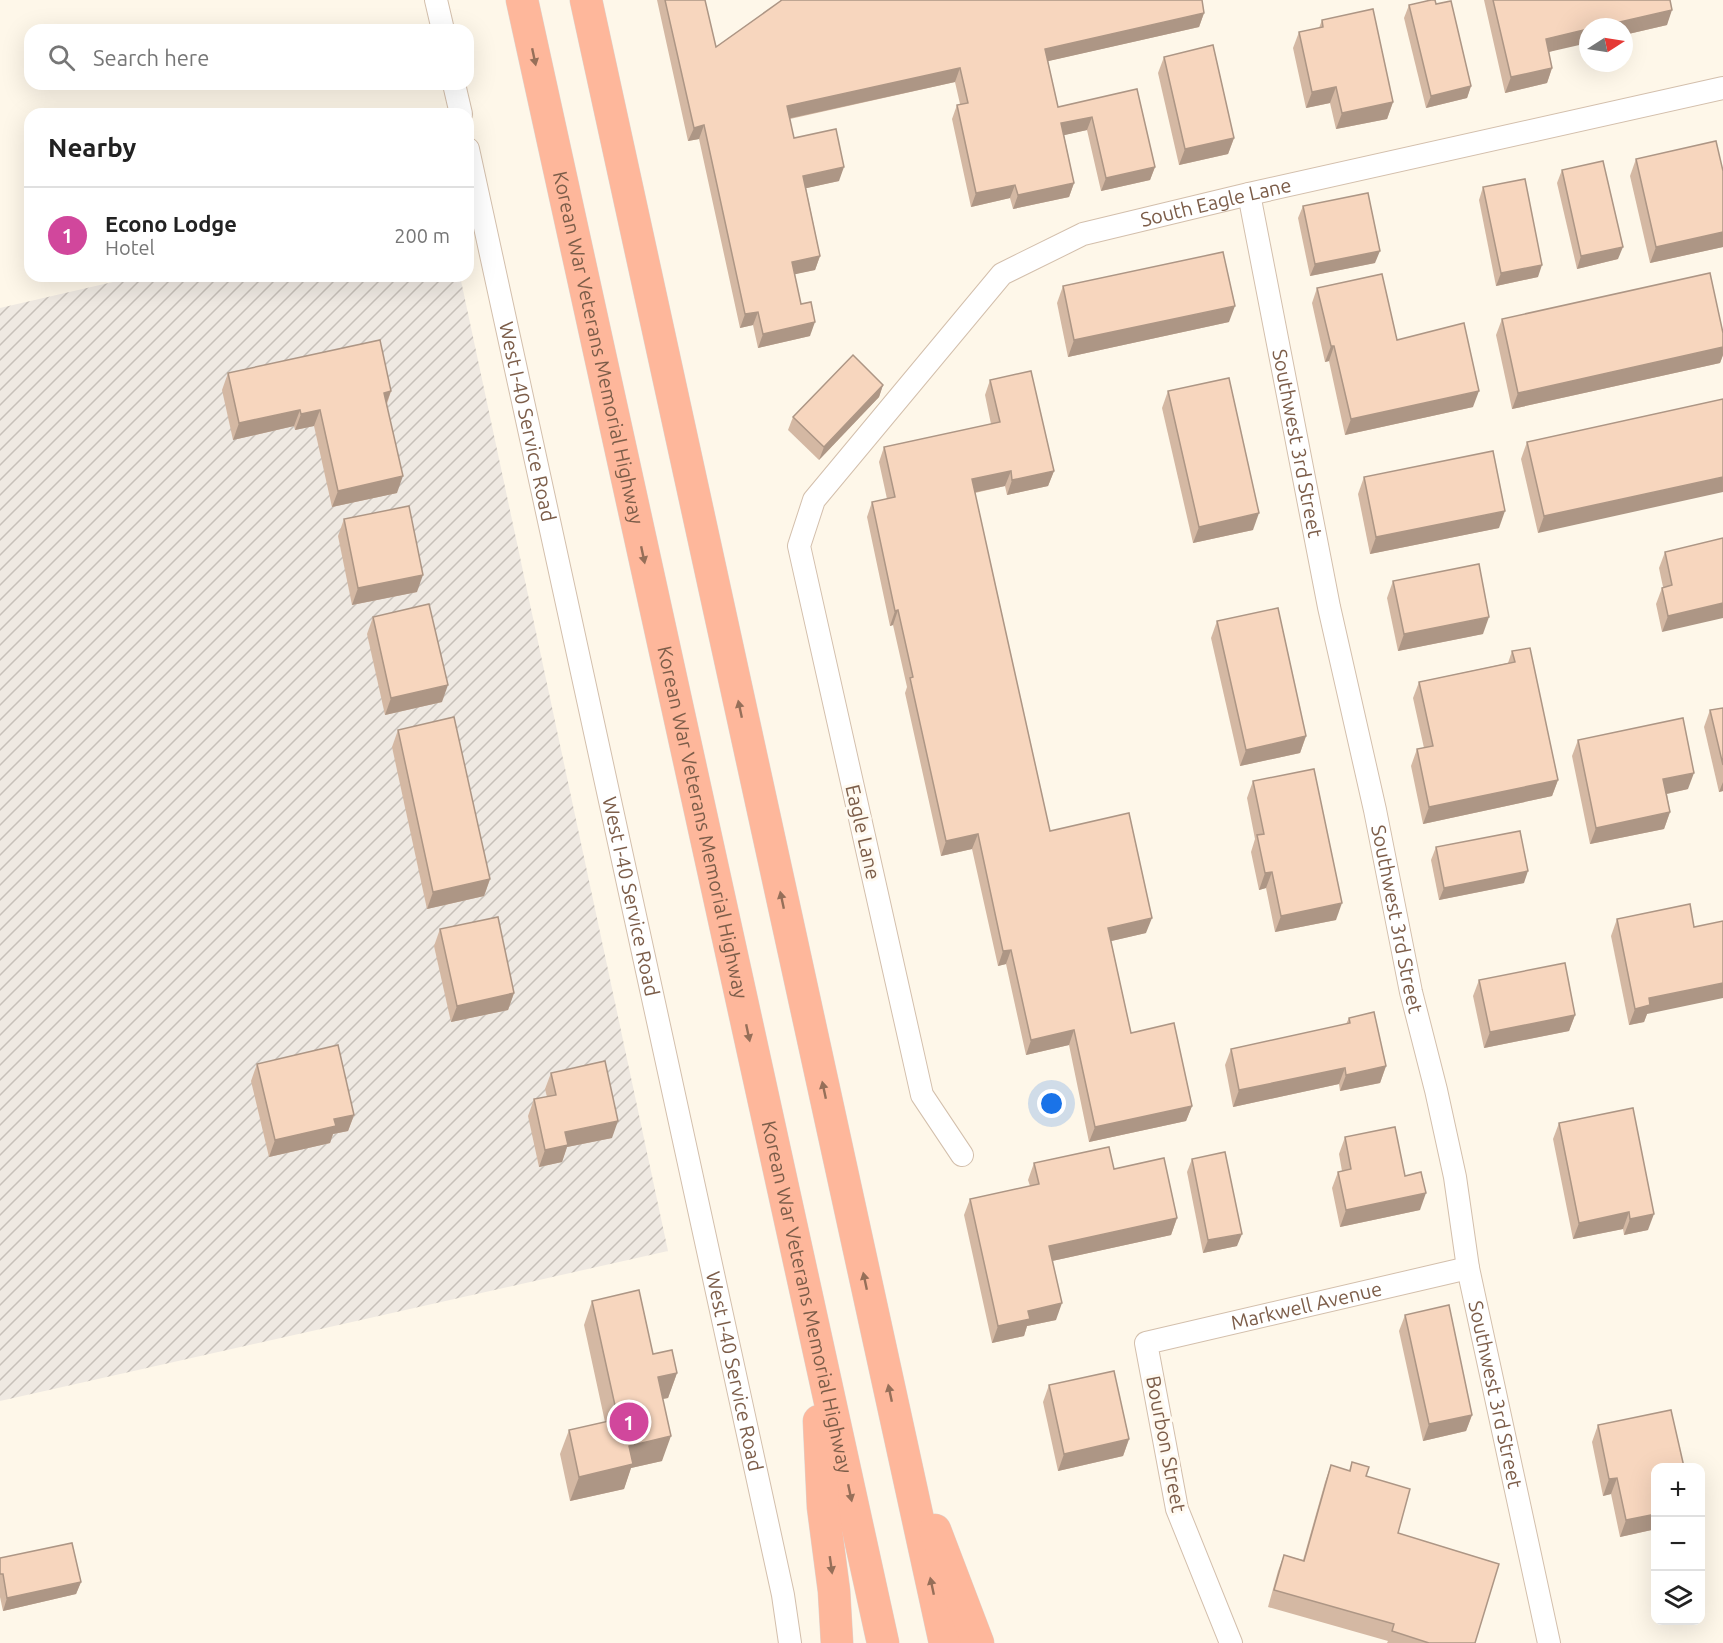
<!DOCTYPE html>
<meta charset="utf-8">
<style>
body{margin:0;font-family:Ubuntu,sans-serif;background:#f2f2f2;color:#222}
.controls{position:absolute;right:18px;bottom:18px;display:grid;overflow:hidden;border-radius:12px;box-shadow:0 6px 24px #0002}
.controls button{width:54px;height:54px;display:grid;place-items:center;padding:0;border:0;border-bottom:2px solid #e0e0e0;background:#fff;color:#222;font:30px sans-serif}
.compass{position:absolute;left:1579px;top:18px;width:54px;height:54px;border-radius:50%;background:#fff;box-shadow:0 6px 24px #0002;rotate:78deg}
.you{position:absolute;left:1052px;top:1104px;width:21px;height:21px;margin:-15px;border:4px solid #fff;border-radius:50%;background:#1a73e8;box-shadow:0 0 0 9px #1a73e833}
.badge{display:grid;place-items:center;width:39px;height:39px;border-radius:50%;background:#ea580c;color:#fff;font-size:20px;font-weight:700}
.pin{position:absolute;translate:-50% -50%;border:3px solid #fff;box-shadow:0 2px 6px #0006}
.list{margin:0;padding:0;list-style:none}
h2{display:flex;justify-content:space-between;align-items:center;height:78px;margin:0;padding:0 24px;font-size:26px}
h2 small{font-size:20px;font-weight:400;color:#767676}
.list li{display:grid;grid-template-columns:39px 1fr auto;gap:18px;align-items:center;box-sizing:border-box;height:96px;padding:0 24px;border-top:2px solid #e0e0e0}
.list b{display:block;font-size:22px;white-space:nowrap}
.list p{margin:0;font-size:20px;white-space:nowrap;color:#767676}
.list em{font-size:20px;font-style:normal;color:#767676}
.icon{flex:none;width:33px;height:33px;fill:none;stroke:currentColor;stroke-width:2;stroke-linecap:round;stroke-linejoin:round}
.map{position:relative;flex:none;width:1723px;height:1643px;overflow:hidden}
.search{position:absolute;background:#fff;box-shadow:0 6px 24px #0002;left:24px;top:24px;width:450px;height:66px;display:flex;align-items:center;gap:15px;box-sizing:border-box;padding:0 21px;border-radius:18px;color:#767676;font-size:22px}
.panel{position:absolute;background:#fff;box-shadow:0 6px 24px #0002;left:24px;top:108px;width:450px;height:174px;border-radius:18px}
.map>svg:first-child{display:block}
.industrial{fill:url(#industrial-furrows)}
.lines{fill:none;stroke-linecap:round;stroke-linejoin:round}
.minor-casing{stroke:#d3bfac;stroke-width:24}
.highway-casing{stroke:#ddd5d0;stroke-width:33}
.minor{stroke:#fff;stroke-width:22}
.highway{stroke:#feb79b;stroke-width:32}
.wall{fill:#d4b8a3}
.shaded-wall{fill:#ad9685}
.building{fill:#f7d6be;stroke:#ad9685;stroke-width:1.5}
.oneway{fill:#966f59}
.labels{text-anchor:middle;stroke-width:6;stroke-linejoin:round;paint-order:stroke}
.street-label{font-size:20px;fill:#7c5d49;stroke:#fffaf1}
</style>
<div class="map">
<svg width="1723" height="1643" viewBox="0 0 1723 1643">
<defs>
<pattern id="industrial-furrows" width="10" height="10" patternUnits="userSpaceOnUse" patternTransform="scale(1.5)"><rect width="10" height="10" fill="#efe9e2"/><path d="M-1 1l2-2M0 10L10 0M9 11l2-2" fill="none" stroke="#c7c0b9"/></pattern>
</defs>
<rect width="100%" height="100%" fill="#fef7e9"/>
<path class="industrial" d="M139,276H460L668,1251L0,1401V308Z"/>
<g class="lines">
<g class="minor-casing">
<g id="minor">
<path d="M436,0L443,30"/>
<path d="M454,84L461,114"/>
<path id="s1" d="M468,149L783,1595L790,1643"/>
<path id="s2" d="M1249,194L1329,607L1375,810L1411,992L1436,1090L1455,1177L1468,1268L1549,1643"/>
<path id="s3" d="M962,1155L922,1095L799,546L814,500L1002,274L1083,234L1249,194L1723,88"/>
<path id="s4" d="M1231,1643L1177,1509L1146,1343L1468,1268"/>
</g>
</g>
<g class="highway-casing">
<g id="highway">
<path id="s5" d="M522,0L883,1643"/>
<path d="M586,0L945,1643"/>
<path d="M819,1421L823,1507L834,1591L837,1643"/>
<path d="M935,1530L978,1643"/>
</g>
</g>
<use href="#minor" class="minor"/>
<use href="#highway" class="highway"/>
</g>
<g class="wall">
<path d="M657,0H705L716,47L780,2V0H1202L1204,13L1199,27L1048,61L1058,107L1137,89L1155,167L1150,180L1101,191L1087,130L1064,135L1074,183L1069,197L1013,209L1010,198L971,207L952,119L957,105L960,104L955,82L790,119L794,138L839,181L806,188L820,256L815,270L794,274L801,304L810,336L758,348L753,325L740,328L699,139L688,141Z"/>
<path d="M1484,0H1670L1667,25L1624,35V27L1549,52L1552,68L1547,83L1505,93Z"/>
<path d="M1436,4L1471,86L1467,98L1426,108L1404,18L1409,5Z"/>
<path d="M1322,20L1393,102L1387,119L1336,129L1330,103L1306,108L1293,48L1299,32L1319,28Z"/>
<path d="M1164,57L1234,138L1228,154L1179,165L1158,73Z"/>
<path d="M1636,159L1723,171V247L1650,263L1630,176Z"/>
<path d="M1562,170L1618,259L1577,269L1557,183Z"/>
<path d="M1483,187L1538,277L1496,286L1479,200Z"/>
<path d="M1303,206L1375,263L1310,276L1298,218Z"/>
<path d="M1063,286L1229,322L1068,357L1057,303Z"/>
<path d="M1317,288L1397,340L1473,407L1345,435L1329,361L1325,362L1312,303Z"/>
<path d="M1502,319L1723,333V355L1720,363L1512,409L1496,335Z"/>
<path d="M228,373L391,391L387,404L397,493L332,507L314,426L295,430L294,426L233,440L222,390Z"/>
<path d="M990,380L1054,471L1048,486L1007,495L1005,486L975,493L1050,831L1146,933L1111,941L1131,1033L1192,1106L1186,1121L1089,1142L1069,1045L1026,1055L1006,964L998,966L972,849L941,856L905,693L907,687L893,625L890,626L867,517L872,502L887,499L879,462L884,447L991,424L985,395Z"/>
<path d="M883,385L879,397L819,460L788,430L793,417Z"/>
<path d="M1168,391L1253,530L1193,543L1162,408Z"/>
<path d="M1723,399L1538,533L1521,459L1527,442Z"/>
<path d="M1364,477L1499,528L1370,554L1358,494Z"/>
<path d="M344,519L417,592L352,605L338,536Z"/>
<path d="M1723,538L1662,632L1656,604L1662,588L1663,587L1659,568L1665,552Z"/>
<path d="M1393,581L1483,634L1398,651L1387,598Z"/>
<path d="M373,617L442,702L385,715L367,634Z"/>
<path d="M1217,621L1306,736L1300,753L1240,766L1211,638Z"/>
<path d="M1512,651L1558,780L1552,796L1423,824L1411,766L1417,749L1424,748L1413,698L1419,682L1508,663Z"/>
<path d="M1723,708V791L1719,792L1704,727L1710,710Z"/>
<path d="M398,730L490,879L484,896L427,909L392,747Z"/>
<path d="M1578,740L1688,789L1667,794L1670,812L1664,829L1590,844L1572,756Z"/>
<path d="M1253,781L1336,920L1275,932L1266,888L1259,890L1251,852L1255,839L1247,798Z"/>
<path d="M1436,847L1524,883L1439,900L1431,860Z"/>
<path d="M1617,919L1647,1014L1644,1022L1629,1025L1611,936Z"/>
<path d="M440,929L514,993L508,1010L451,1022L434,946Z"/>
<path d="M1479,980L1575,1015L1569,1031L1484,1048L1473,996Z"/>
<path d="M1349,1018L1386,1066L1380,1083L1340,1091L1339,1084L1233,1107L1225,1065L1231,1049L1346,1024Z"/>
<path d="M257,1064L354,1115L348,1131L333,1134L330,1143L269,1157L251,1081Z"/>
<path d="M551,1073L612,1138L567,1147L562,1162L539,1167L528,1116L534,1099L547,1097L545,1089Z"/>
<path d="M1559,1123L1648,1230L1624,1235L1623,1229L1573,1239L1553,1139Z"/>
<path d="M1345,1137L1405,1176L1420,1210L1340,1227L1332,1188L1338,1172L1342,1171L1339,1154Z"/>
<path d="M1192,1159L1237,1246L1203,1253L1187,1172Z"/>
<path d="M1034,1163L1114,1169L1177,1218L1171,1235L1052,1261L1056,1320L1027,1326L1024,1336L992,1343L964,1215L970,1199L1030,1186L1028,1180Z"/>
<path d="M592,1301L653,1354L677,1373L668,1398L663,1399L662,1461L631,1468L624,1489L570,1501L560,1454L569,1430L605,1422L584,1325Z"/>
<path d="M1405,1315L1472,1415L1466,1431L1423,1441L1399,1331Z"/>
<path d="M1049,1385L1129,1439L1123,1456L1058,1471L1043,1402Z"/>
<path d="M1598,1425L1684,1467H1692H1656V1529L1620,1537L1611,1494L1603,1496L1592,1442Z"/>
<path d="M1352,1462L1366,1476L1398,1533L1475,1643H1387L1388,1641L1268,1607L1278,1571L1284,1555L1303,1560L1325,1482L1331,1465L1349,1471Z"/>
<path d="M0,1558L81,1582L76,1594L3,1611L0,1597Z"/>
</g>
<g class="shaded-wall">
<path d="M1672,10L1667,25L1624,35V27H1598Z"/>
<path d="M1204,13L1199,27L1040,63L1045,49Z"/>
<path d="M1588,29V43L1540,54L1546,39Z"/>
<path d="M960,68L955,82L782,120L787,106Z"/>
<path d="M1552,68L1547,83L1505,93L1511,77Z"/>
<path d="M1471,86L1467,98L1426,108L1431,96Z"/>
<path d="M1336,87L1330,103L1306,108L1312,92Z"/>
<path d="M1393,102L1387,119L1336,129L1342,113Z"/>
<path d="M1092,117L1087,130L1056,137L1061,123Z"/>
<path d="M704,125L699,139L688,141L694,128Z"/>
<path d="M1234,138L1228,154L1179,165L1185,149Z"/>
<path d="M844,167L839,181L798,190L803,176Z"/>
<path d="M1155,167L1150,180L1101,191L1106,178Z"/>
<path d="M1074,183L1069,197L1013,209L1018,195Z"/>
<path d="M1015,185L1010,198L971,207L976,193Z"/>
<path d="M1723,232V247L1650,263L1656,247Z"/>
<path d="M1623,247L1618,259L1577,269L1581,256Z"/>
<path d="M1380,251L1375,263L1310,276L1315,264Z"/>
<path d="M820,256L815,270L787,276L792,262Z"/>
<path d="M1542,265L1538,277L1496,286L1501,273Z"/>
<path d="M1235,306L1229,322L1068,357L1074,340Z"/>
<path d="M758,312L753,325L740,328L745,314Z"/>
<path d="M815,322L810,336L758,348L763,334Z"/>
<path d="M1331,346H1334L1329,361L1325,362Z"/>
<path d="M1723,347V355L1720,363L1512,409L1518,393Z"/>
<path d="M883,385L879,397L819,460L824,447Z"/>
<path d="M391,391L385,407L384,393Z"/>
<path d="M1479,391L1473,407L1345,435L1351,419Z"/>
<path d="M300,410L294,426L233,440L239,423Z"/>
<path d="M320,410L314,426L295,430L301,414Z"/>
<path d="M1011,471L1005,486L967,494L972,479Z"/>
<path d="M1054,471L1048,486L1007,495L1012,480Z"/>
<path d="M403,476L397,493L332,507L338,491Z"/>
<path d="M1723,477V492L1538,533L1544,516Z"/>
<path d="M1505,511L1499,528L1370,554L1376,537Z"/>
<path d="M1259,513L1253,530L1193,543L1199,527Z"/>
<path d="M423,575L417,592L352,605L358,588Z"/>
<path d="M1723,603V618L1662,632L1668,616Z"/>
<path d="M898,610L893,625L890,626L895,611Z"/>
<path d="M1489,617L1483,634L1398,651L1404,634Z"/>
<path d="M448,685L442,702L385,715L391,698Z"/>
<path d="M1306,736L1300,753L1240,766L1246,750Z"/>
<path d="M1694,773L1688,789L1657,796L1663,779Z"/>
<path d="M1558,780L1552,796L1423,824L1429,807Z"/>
<path d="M1723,782V791L1719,792Z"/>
<path d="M1670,812L1664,829L1590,844L1596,828Z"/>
<path d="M978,834L972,849L941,856L946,841Z"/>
<path d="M1528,871L1524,883L1439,900L1444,888Z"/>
<path d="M1272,872L1266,888L1259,890L1265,873Z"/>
<path d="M490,879L484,896L427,909L433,892Z"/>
<path d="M1342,903L1336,920L1275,932L1281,916Z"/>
<path d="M1152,918L1146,933L1103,943L1108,928Z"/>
<path d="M1011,950L1006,964L998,966L1003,951Z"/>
<path d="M1723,983V998L1647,1014L1644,1022L1629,1025L1635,1009L1649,998Z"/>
<path d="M514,993L508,1010L451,1022L457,1006Z"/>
<path d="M1575,1015L1569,1031L1484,1048L1490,1032Z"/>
<path d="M1074,1030L1069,1045L1026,1055L1031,1040Z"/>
<path d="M1386,1066L1380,1083L1340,1091L1346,1075Z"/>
<path d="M1345,1068L1339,1084L1233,1107L1239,1090Z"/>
<path d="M1192,1106L1186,1121L1089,1142L1095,1127Z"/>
<path d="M354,1115L348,1131L333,1134L330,1143L269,1157L275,1140L334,1119Z"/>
<path d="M618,1121L612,1138L567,1147L562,1162L539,1167L545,1150L565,1132Z"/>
<path d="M1426,1193L1420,1210L1340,1227L1346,1210Z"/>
<path d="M1629,1212L1623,1229L1573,1239L1579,1223Z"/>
<path d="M1654,1214L1648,1230L1624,1235L1630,1219Z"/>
<path d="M1177,1218L1171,1235L1043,1263L1049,1246Z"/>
<path d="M1242,1234L1237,1246L1203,1253L1208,1240Z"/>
<path d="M1062,1303L1056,1320L1027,1326L1024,1336L992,1343L998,1326L1028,1311Z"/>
<path d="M677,1373L668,1398L649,1401L658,1377Z"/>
<path d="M1472,1415L1466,1431L1423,1441L1429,1424Z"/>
<path d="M671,1436L662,1461L631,1468L624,1489L570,1501L579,1477L629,1446Z"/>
<path d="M1129,1439L1123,1456L1058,1471L1064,1454Z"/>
<path d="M1617,1478L1611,1494L1603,1496L1609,1479Z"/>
<path d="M1656,1514V1529L1620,1537L1626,1520Z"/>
<path d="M81,1582L76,1594L3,1611L7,1598Z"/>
</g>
<g class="building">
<path d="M665,0H705L716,47L782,0H1202L1204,13L1045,49L1058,107L1137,89L1155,167L1106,178L1092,117L1061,123L1074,183L1018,195L1015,185L976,193L957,105L968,103L960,68L787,106L794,138L836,129L844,167L803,176L820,256L792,262L801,304L811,302L815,322L763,334L758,312L745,314L704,125L694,128Z"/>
<path d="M1431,0H1435L1436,4L1451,1L1471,86L1431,96L1409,5Z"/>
<path d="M1493,0H1670L1672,10L1598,27H1588V29L1546,39L1552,68L1511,77Z"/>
<path d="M1373,9L1393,102L1342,113L1336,87L1312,92L1299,32L1323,27L1322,20Z"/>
<path d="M1213,45L1234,138L1185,149L1164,57Z"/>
<path d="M1716,141L1723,171V232L1656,247L1636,159Z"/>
<path d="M1603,161L1623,247L1581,256L1562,170Z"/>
<path d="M1525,179L1542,265L1501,273L1483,187Z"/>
<path d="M1368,193L1380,251L1315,264L1303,206Z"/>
<path d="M1223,252L1235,306L1074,340L1063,286Z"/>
<path d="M1710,273L1723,333V347L1518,393L1502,319Z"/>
<path d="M1382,274L1397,340L1464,323L1479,391L1351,419L1334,346H1331L1317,288Z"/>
<path d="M380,340L391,391L384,393L403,476L338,491L320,410L301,414L300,410L239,423L228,373Z"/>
<path d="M853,355L883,385L824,447L793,417Z"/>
<path d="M1031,371L1054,471L1012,480L1011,471L972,479L996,588L1050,831L1129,813L1152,918L1108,928L1131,1033L1174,1023L1192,1106L1095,1127L1074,1030L1031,1040L1011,950L1003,951L978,834L946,841L910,678L913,677L898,610L895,611L872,502L895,497L884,447L1000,422L990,380Z"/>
<path d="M1229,378L1259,513L1199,527L1168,391Z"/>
<path d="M1723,399V477L1544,516L1527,442Z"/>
<path d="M1493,451L1505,511L1376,537L1364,477Z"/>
<path d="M409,506L423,575L358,588L344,519Z"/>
<path d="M1723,538V603L1668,616L1662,588L1672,585L1665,552Z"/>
<path d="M1479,564L1489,617L1404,634L1393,581Z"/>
<path d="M429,604L448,685L391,698L373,617Z"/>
<path d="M1278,608L1306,736L1246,750L1217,621Z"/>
<path d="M1530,648L1558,780L1429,807L1417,749L1433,746L1419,682L1515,662L1512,651Z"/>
<path d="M1723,708V765L1710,710Z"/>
<path d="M454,717L490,879L433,892L398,730Z"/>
<path d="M1683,718L1694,773L1663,779L1670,812L1596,828L1578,740Z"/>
<path d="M1314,769L1342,903L1281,916L1272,872L1265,873L1257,835L1264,834L1253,781Z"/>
<path d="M1520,831L1528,871L1444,888L1436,847Z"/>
<path d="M1690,904L1694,927L1723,921V983L1649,998L1650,1005L1635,1009L1617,919Z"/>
<path d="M498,917L514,993L457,1006L440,929Z"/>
<path d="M1565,963L1575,1015L1490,1032L1479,980Z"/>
<path d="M1374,1012L1386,1066L1346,1075L1345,1068L1239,1090L1231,1049L1350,1023L1349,1018Z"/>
<path d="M338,1045L354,1115L334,1119L336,1126L275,1140L257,1064Z"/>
<path d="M605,1061L618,1121L565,1132L568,1145L545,1150L534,1099L556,1095L551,1073Z"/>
<path d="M1633,1108L1654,1214L1630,1219L1629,1212L1579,1223L1559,1123Z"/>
<path d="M1395,1127L1405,1176L1421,1172L1426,1193L1346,1210L1338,1172L1351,1169L1345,1137Z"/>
<path d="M1109,1147L1114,1169L1164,1158L1177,1218L1049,1246L1062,1303L1028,1311L1030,1319L998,1326L970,1199L1039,1184L1034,1163Z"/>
<path d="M1225,1152L1242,1234L1208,1240L1192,1159Z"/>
<path d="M639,1290L653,1354L672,1350L677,1373L658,1377L671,1436L629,1446L633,1464L579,1477L569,1430L618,1419L592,1301Z"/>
<path d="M1449,1305L1472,1415L1429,1424L1405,1315Z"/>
<path d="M1114,1371L1129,1439L1064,1454L1049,1385Z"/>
<path d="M1671,1410L1684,1467L1692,1465V1467H1656V1514L1626,1520L1617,1478L1609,1479L1598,1425Z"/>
<path d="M1352,1462L1369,1467L1366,1476L1410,1489L1398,1533L1499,1564L1475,1643H1429L1392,1631L1394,1624L1274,1590L1284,1555L1304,1561L1331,1465L1350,1471Z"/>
<path d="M72,1543L81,1582L7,1598L3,1574H0V1558Z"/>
</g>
<defs><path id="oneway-solid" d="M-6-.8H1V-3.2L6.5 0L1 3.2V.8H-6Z" transform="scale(1.5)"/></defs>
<g class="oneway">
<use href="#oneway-solid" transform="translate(534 57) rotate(78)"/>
<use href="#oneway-solid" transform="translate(643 555) rotate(78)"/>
<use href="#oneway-solid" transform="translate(740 709) rotate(-102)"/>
<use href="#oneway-solid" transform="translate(782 900) rotate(-102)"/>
<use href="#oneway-solid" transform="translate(748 1033) rotate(78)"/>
<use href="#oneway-solid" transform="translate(824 1090) rotate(-102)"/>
<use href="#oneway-solid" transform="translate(865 1281) rotate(-102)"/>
<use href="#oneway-solid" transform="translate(890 1393) rotate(-102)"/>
<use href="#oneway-solid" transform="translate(850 1493) rotate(78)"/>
<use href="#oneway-solid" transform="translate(831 1565) rotate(82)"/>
<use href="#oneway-solid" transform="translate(932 1586) rotate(-102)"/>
</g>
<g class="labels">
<g class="street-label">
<text dy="7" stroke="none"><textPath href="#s3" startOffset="1204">South Eagle Lane</textPath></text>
<text dy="7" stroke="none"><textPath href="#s5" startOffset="356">Korean War Veterans Memorial Highway</textPath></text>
<text dy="7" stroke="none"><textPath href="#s1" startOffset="279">West I-40 Service Road</textPath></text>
<text dy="7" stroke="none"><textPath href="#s2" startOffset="254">Southwest 3rd Street</textPath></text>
<text dy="7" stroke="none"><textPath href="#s5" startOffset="842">Korean War Veterans Memorial Highway</textPath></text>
<text transform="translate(863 832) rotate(77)" y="7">Eagle Lane</text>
<text dy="7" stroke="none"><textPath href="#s1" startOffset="765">West I-40 Service Road</textPath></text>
<text dy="7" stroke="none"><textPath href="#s2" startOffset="740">Southwest 3rd Street</textPath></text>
<text dy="7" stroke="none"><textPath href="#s5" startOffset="1328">Korean War Veterans Memorial Highway</textPath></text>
<text dy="7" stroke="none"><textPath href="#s4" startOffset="478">Markwell Avenue</textPath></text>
<text dy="7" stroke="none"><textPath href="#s1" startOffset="1251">West I-40 Service Road</textPath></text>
<text dy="7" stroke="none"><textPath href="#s2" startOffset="1226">Southwest 3rd Street</textPath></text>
<text transform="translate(1166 1444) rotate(79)" y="7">Bourbon Street</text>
</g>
</g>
</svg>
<div class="controls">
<button>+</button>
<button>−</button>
<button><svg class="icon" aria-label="layers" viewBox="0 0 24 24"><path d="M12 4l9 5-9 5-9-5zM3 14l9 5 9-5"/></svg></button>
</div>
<svg class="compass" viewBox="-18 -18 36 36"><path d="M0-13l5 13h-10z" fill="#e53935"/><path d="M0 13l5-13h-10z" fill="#767676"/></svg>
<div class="you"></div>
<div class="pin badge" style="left:629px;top:1422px;background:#d1479c">1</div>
<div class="search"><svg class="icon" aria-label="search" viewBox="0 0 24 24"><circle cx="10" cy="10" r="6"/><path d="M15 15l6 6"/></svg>Search here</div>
<section class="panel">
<h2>Nearby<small></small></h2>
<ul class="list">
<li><span class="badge" style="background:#d1479c">1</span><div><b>Econo Lodge</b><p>Hotel</p></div><em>200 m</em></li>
</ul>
</section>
</div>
